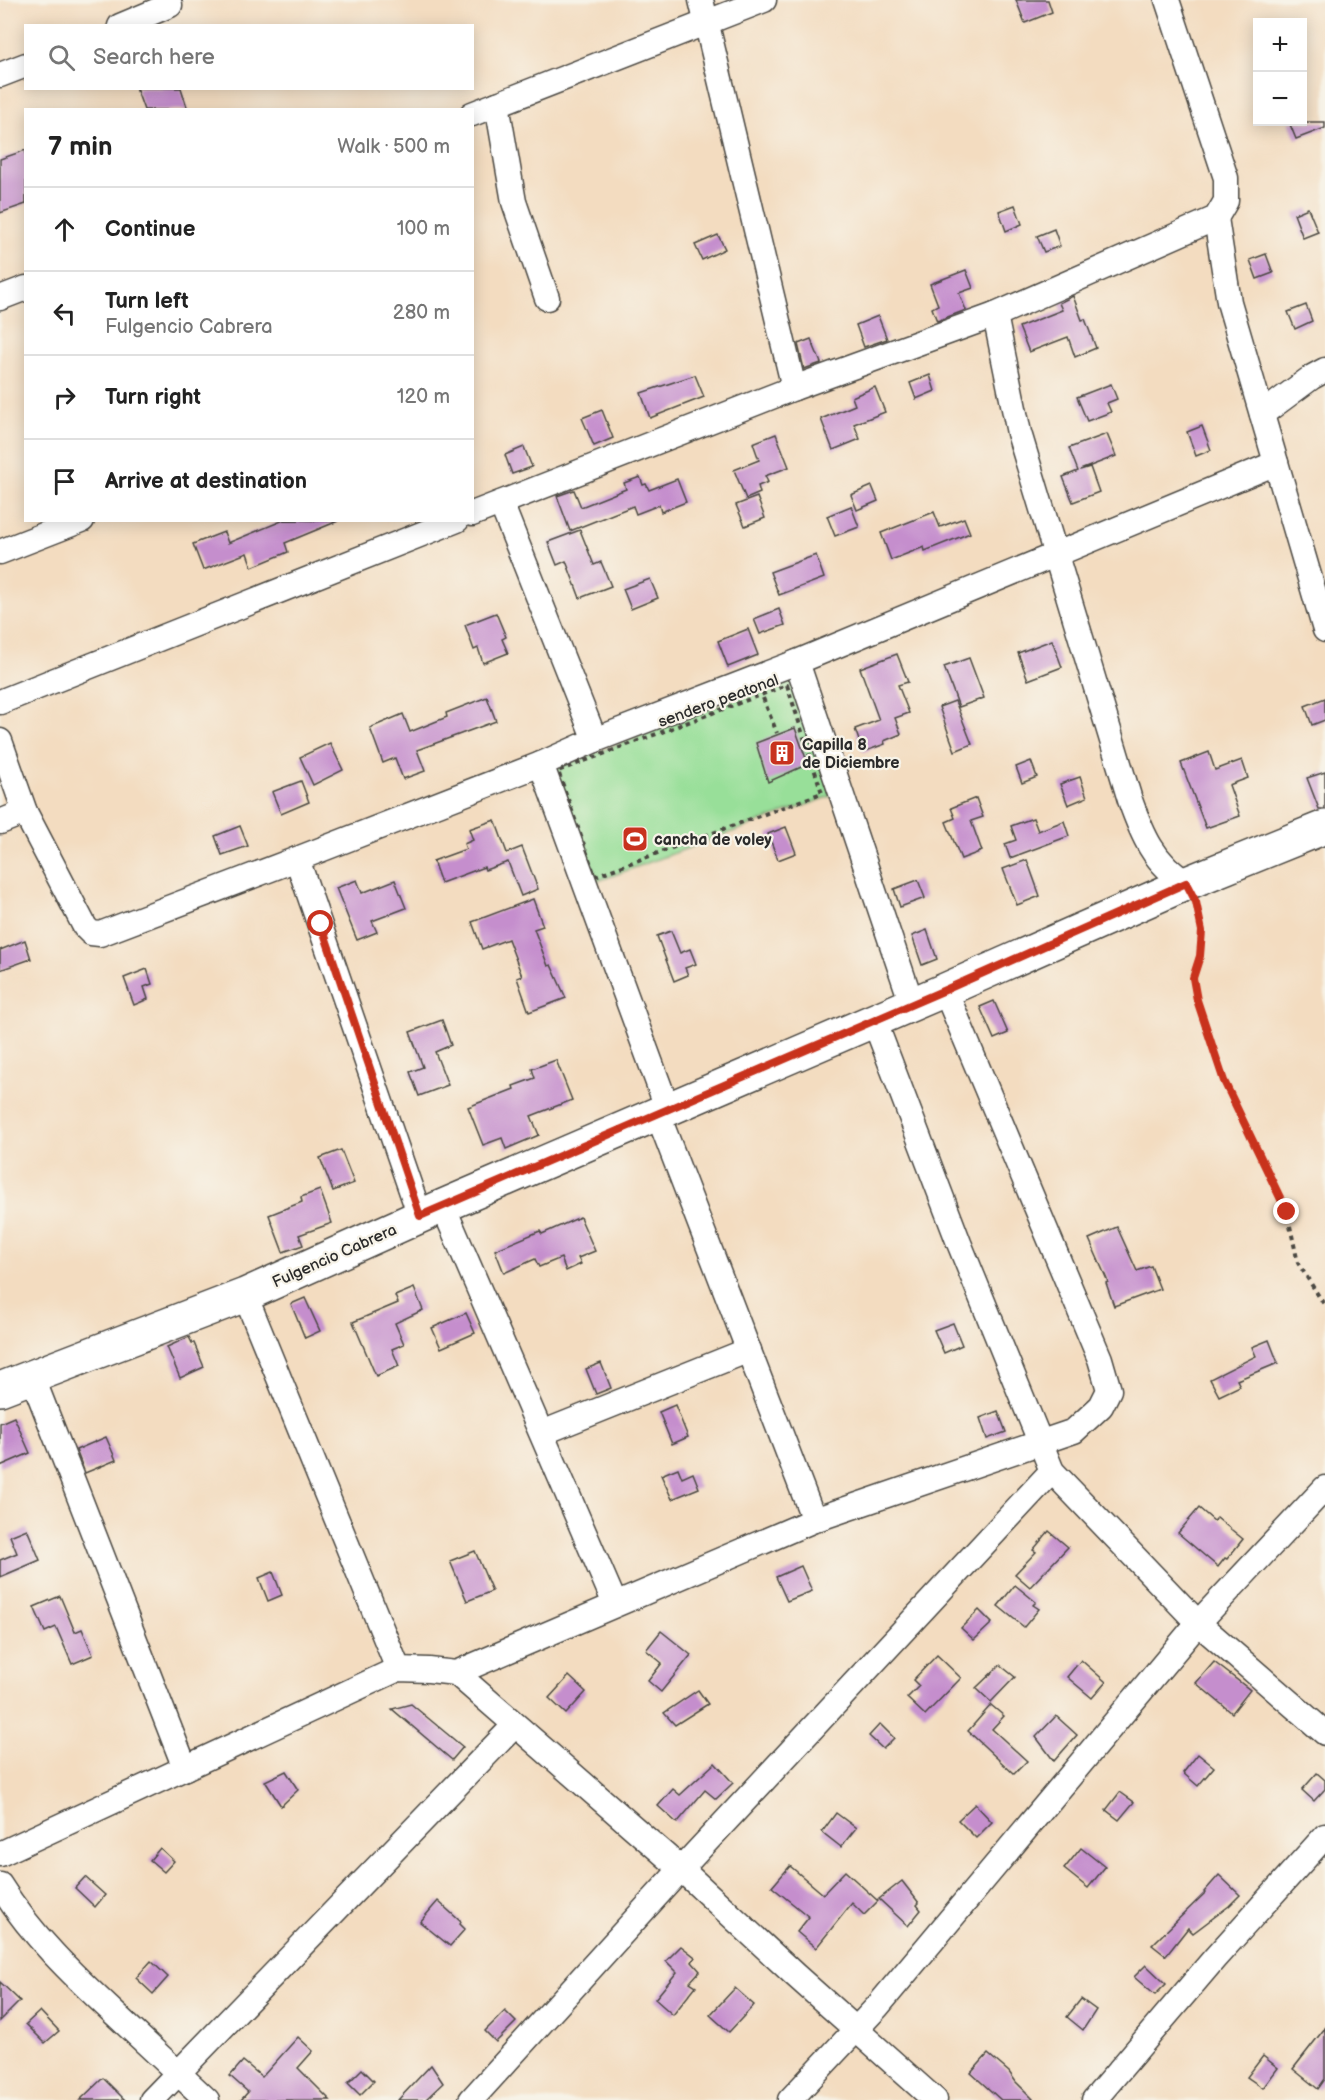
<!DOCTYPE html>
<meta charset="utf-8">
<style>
body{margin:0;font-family:"Balsamiq Sans",sans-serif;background:#f2f2f2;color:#222}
.controls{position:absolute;right:18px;top:18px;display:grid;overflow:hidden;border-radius:0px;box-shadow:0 3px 15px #0003}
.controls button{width:54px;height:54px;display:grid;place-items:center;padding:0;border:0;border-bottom:2px solid #e0e0e0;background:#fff;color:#222;font:30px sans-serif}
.stop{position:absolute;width:18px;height:18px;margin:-14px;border:4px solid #c8321e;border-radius:50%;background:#fff}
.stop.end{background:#c8321e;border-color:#fff;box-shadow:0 2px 6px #0008}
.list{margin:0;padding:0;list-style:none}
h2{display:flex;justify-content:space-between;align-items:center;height:78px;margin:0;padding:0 24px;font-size:26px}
h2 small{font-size:20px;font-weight:400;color:#767676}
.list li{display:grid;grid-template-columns:39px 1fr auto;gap:18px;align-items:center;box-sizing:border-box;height:84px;padding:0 24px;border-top:2px solid #e0e0e0}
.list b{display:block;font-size:22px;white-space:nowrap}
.list p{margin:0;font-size:20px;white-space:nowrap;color:#767676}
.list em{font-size:20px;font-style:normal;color:#767676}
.icon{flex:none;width:33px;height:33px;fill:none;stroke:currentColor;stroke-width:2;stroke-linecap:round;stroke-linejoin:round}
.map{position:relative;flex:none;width:1325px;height:2100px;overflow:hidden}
.search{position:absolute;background:#fff;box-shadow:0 3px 15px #0003;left:24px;top:24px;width:450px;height:66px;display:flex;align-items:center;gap:15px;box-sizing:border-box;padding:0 21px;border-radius:0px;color:#767676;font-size:22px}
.panel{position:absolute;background:#fff;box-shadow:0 3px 15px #0003;left:24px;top:108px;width:450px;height:414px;border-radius:0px}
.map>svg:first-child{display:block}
.green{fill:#98df99;stroke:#628562;stroke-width:1.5}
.building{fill:#c58ecd}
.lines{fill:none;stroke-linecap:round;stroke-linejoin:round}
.minor-casing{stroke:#494641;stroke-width:27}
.secondary-casing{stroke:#494641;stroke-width:36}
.path{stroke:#494641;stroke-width:4;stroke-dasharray:4.5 4.5;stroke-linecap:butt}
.minor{stroke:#fff;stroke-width:24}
.secondary{stroke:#fff;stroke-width:33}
.route{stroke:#c8321e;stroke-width:8}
.labels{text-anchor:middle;stroke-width:4.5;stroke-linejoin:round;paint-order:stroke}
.street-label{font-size:16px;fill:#2b2b2b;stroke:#f7f3e8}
.poi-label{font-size:16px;font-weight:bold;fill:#2b2b2b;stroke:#f7f3e8;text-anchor:start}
</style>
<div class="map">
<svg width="1325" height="2100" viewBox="0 0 1325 2100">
<rect width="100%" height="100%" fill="#f7f3e8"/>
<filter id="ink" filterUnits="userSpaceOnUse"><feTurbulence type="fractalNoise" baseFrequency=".0167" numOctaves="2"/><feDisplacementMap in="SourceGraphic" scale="12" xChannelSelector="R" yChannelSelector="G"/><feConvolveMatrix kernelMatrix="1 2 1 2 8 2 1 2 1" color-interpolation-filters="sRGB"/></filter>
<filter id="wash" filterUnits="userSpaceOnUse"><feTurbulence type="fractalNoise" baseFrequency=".008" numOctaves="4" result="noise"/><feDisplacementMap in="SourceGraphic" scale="24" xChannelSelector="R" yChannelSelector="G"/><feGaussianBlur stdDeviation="1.35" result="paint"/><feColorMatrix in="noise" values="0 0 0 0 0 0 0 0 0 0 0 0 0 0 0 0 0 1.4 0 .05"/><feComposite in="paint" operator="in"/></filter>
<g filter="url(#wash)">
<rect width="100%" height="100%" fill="#f3dcc0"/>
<path class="green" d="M792,677L831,796L592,883L552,770Z"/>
<g id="blocks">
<g class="building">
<path d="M1016,0H1048L1052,12L1025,23Z"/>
<path d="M136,88H181L188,110H144Z"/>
<path d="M1289,122H1325V128L1296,139Z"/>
<path d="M26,150V204L0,213V159Z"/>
<path d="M1015,205L1022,224L1006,231L999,211Z"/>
<path d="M1308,208L1318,232L1303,238L1294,214Z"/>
<path d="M1054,229L1060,246L1044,252L1037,236Z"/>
<path d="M718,235L725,249L702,260L695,245Z"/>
<path d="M1266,254L1273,273L1257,279L1250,260Z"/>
<path d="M966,270L973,288L959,293L966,310L937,321L932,308L938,305L930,284Z"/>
<path d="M1073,296L1082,320L1085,319L1096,348L1075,357L1068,337L1029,352L1019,327L1062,310L1059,303Z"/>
<path d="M1306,305L1312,321L1295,329L1288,312Z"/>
<path d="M878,316L887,339L864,347L856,325Z"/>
<path d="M811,339L821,363L804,369L798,344Z"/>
<path d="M695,375L704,397L650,418L641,393Z"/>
<path d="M930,375L935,391L916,399L910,383Z"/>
<path d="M1111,384L1117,399L1107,403L1111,412L1087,421L1077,397Z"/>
<path d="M875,387L885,412L854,424L860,439L833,450L821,419L855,405L852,397Z"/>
<path d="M602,410L613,438L594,446L582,418Z"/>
<path d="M1202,426L1211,450L1196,456L1187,432Z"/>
<path d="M776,434L789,467L765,476L768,482L758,486L760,493L746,499L734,470L759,460L753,443Z"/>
<path d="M1107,434L1116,456L1080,470L1090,467L1099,492L1073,502L1063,477L1078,471L1069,448Z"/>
<path d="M524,447L532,467L512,474L505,455Z"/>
<path d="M640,477L643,485L646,484L649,490L677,479L686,502L661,512L659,505L636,514L633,506L570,531L557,496L574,490L581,507L626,489L624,483Z"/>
<path d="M872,486L878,501L857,510L851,495Z"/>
<path d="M757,497L765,518L745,526L736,505Z"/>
<path d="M851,506L859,527L835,536L827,516Z"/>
<path d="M934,512L940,527L964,518L970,533L925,551L924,547L891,560L881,533Z"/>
<path d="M284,520L338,521L285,543L288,552L252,567L247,553L203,570L193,544L224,532L228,543Z"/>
<path d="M580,530L594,565L601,562L611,586L580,598L566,561L557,565L548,542Z"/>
<path d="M816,555L824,578L779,595L770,572Z"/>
<path d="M650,579L658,598L631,609L623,589Z"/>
<path d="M779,609L785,625L760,634L754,619Z"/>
<path d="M496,613L506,637L502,639L508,653L483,663L478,648L474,650L465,625Z"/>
<path d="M748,629L758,655L728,667L718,641Z"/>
<path d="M1052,640L1062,667L1028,680L1018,653Z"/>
<path d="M897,654L908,682L898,685L909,713L895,718L901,734L884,741L885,744L863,752L855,729L879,720L860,668Z"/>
<path d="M969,658L984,698L959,707L944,667Z"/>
<path d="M487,697L496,721L417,750L425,771L403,779L395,758L383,763L370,728L403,714L410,732L447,717L446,713Z"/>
<path d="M1325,698V720L1312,725L1305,706Z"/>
<path d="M955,701L972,744L955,751L939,707Z"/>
<path d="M795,728L808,764L768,782L756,743Z"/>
<path d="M330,743L343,770L313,785L300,757Z"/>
<path d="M1209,752L1215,770L1242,760L1248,778L1229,785L1240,816L1206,828L1181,763Z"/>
<path d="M1031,761L1037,777L1022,783L1016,767Z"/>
<path d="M1325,772V809H1319L1307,778Z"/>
<path d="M1080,777L1087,797L1068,805L1060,784Z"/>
<path d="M301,781L309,802L281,814L272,792Z"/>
<path d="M976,798L983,817L971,821L982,851L961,859L946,822L955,818L951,808Z"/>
<path d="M1033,818L1038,831L1064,821L1069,836L1010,858L1005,844L1016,840L1011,826Z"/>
<path d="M495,820L507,853L522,847L538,889L521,896L508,862L485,870L484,867L441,883L433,861L466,849L464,844L473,840L469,829Z"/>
<path d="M240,826L248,846L222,855L215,836Z"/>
<path d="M786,827L796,853L778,860L768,834Z"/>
<path d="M1027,860L1040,896L1017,905L1003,869Z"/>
<path d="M357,880L362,893L395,880L406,908L372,921L377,932L357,940L336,888Z"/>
<path d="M918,880L925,898L900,907L894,889Z"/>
<path d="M533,899L543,926L534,929L548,966L551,965L566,998L529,1012L517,978L522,976L508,939L482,949L472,922Z"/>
<path d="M927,930L937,959L922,965L912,936Z"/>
<path d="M671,931L680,953L690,949L696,964L685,968L688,975L674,981L657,936Z"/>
<path d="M25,940L31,959L0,970V950Z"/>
<path d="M147,969L152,984L144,987L148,999L134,1005L124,978Z"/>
<path d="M994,1001L1008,1033L994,1039L980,1007Z"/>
<path d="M442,1020L451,1045L435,1052L448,1085L419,1096L410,1072L423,1067L410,1032Z"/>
<path d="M556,1060L572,1100L531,1116L539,1135L506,1149L502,1138L483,1145L468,1107L514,1089L513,1086L535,1078L532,1069Z"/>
<path d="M341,1150L354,1183L333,1191L320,1158Z"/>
<path d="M320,1190L332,1223L299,1235L303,1245L283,1252L269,1215L302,1202L301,1197Z"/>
<path d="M580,1217L595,1251L578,1258L581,1264L566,1271L561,1258L539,1267L535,1259L504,1273L495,1250L540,1231L542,1234Z"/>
<path d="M1117,1227L1137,1271L1151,1266L1160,1289L1114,1306L1106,1283L1108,1282L1089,1239Z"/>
<path d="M414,1288L423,1310L395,1323L404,1344L392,1349L399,1366L376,1376L353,1322L398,1303L395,1296Z"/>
<path d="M305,1298L320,1331L305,1338L291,1304Z"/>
<path d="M466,1313L475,1333L441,1348L432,1328Z"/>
<path d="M953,1323L962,1345L944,1353L934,1330Z"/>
<path d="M189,1337L192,1343H194L204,1367L180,1378L167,1347Z"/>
<path d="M1269,1340L1278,1363L1237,1380L1240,1386L1219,1396L1210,1379L1256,1356L1252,1347Z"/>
<path d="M601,1363L611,1388L596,1394L586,1369Z"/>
<path d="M675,1405L688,1437L672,1444L659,1412Z"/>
<path d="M998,1411L1006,1432L987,1439L980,1418Z"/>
<path d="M14,1417L30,1453L0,1466V1423Z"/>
<path d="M106,1437L116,1460L85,1473L76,1450Z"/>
<path d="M678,1468L682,1478L693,1473L699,1488L672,1499L661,1475Z"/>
<path d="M1199,1508L1214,1521L1217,1518L1243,1539L1227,1559L1225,1558L1218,1567L1178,1533Z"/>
<path d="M27,1529L40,1560L0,1577V1560L17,1553L10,1536Z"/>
<path d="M1049,1531L1068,1547L1030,1587L1015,1574L1036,1552L1033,1550Z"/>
<path d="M475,1551L492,1591L467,1601L450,1561Z"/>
<path d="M801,1566L812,1591L787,1601L776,1577Z"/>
<path d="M273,1572L282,1595L268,1601L259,1578Z"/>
<path d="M1015,1585L1036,1602L1033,1605L1039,1609L1024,1627L998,1606Z"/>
<path d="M60,1596L75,1632L82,1629L93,1655L72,1664L56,1627L45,1632L34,1607Z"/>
<path d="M979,1610L992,1623L974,1640L961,1628Z"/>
<path d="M661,1631L691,1655L661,1692L648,1681L662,1663L646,1650Z"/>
<path d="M937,1655L961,1678L925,1715L907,1698L919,1686L913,1680Z"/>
<path d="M1081,1660L1106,1682L1092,1698L1067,1677Z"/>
<path d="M1214,1662L1250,1690L1232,1713L1196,1683Z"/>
<path d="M1000,1665L1015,1677L991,1702L976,1688Z"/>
<path d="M569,1676L586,1692L566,1714L549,1698Z"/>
<path d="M698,1690L708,1704L675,1725L664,1713Z"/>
<path d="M411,1704L463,1747L452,1760L392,1709Z"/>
<path d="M991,1705L1004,1716L992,1729L1027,1761L1014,1774L968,1731Z"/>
<path d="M1056,1716L1077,1735L1054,1761L1036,1737Z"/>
<path d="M880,1724L894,1738L883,1749L869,1736Z"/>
<path d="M1198,1754L1214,1767L1198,1786L1183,1773Z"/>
<path d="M715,1763L733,1783L716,1799L705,1790L677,1823L658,1806L673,1789L680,1795Z"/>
<path d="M286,1771L298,1790L281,1806L265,1781Z"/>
<path d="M1317,1773L1325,1780V1789L1314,1801L1302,1790Z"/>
<path d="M1120,1792L1134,1802L1119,1820L1106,1810Z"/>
<path d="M975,1804L992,1822L976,1838L958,1820Z"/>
<path d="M836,1813L856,1828L841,1847L822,1832Z"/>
<path d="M160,1848L174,1861L164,1872L150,1860Z"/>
<path d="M1081,1848L1105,1867L1088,1888L1064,1869Z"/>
<path d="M790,1866L823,1894L845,1871L878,1901L864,1915L852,1903L816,1948L797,1932L809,1917L772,1887Z"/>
<path d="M1219,1875L1240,1895L1229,1906L1193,1933L1188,1928L1166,1956L1152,1945L1205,1893L1204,1892Z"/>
<path d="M85,1877L105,1895L95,1907L75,1888Z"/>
<path d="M902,1881L919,1903L917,1905L921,1910L908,1926L879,1899Z"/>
<path d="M438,1901L461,1922L460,1924L465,1929L450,1946L420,1922Z"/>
<path d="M681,1946L695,1957L692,1962L700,1971L690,1982L696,1986L673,2015L655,1999L677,1972L666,1961Z"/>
<path d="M151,1961L168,1977L153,1994L136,1978Z"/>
<path d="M1146,1965L1166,1984L1155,1995L1134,1977Z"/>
<path d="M0,1982L20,2001L0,2021Z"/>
<path d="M735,1988L754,2005L729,2032L710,2015Z"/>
<path d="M1081,1999L1096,2010L1083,2030L1067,2017Z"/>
<path d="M40,2011L59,2031L45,2043L26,2024Z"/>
<path d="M505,2011L516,2022L496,2042L485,2031Z"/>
<path d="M1325,2028V2079L1318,2089L1293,2069Z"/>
<path d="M298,2037L313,2051L298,2068L330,2100H241L248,2092L230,2076L243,2061L262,2077Z"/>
<path d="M988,2054L1009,2072L1016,2082L1034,2100H1001L971,2073Z"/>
<path d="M1263,2056L1278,2068L1263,2088L1247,2077Z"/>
<path d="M431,2065L443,2083L425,2100H398Z"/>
<path d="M362,2069L374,2081L360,2095L348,2083Z"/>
<path d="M103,2078L125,2100H80Z"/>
</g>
</g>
</g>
<g filter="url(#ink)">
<use href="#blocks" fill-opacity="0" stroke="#494641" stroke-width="1.5"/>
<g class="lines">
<g class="minor-casing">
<g id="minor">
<path d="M701,0L794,388"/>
<path d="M120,26L170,5"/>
<path d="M0,75L26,65"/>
<path d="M497,104L514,202L547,298"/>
<path d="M472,114L764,0"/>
<path d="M1216,218L1229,302L1325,630"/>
<path d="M0,298L26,288"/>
<path d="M995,315L1019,433L1130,800C1142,834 1154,864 1187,883"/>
<path d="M1262,414L1312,377L1325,370"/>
<path d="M501,503L595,740"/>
<path d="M472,514L794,388L995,315L1216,218L1226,201V178L1167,0"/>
<path d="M0,552L82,520"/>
<path d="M797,662L912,1004"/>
<path d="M0,702L457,520"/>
<path d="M0,741L25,812L85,927L91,933L100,934L297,859L541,764L595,740L797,662L1276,463"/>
<path d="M541,764L668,1110"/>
<path d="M0,822L25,812"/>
<path d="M297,859L420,1216"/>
<path d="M874,1020L959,1243L1052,1471L1198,1623L1325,1733"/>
<path d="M658,1115L814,1520"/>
<path d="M443,1206L615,1604"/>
<path d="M245,1295L398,1669"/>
<path d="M32,1376L185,1768"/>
<path d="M542,1433L749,1350"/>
<path d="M456,1673L814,1520L1074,1431L1101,1406L1109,1390L1100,1359L945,990"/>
<path d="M0,1854L398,1669L429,1670L456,1673L681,1869L795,1975L935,2100"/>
<path d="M0,1885C31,1935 73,1975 116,2015C146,2043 177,2072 207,2100"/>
<path d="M152,2100L515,1725"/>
<path d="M471,2100L681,1869L1052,1471"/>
<path d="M790,2100L877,2007L1198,1623L1325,1488"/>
<path d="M1094,2100L1214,1959L1325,1836"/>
</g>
</g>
<g class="secondary-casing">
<path id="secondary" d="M0,1389L245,1295L443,1206L945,990L1187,883L1325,827"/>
</g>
<g class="path">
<path d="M787,685L822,793L595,876L558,771Z"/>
<path d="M763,698L777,733"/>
<path d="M1197,905L1202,931L1200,956L1193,978L1197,1000L1224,1081L1287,1212L1298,1263L1325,1306"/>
</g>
<use href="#minor" class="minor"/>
<use href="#secondary" class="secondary"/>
</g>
</g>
<g class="lines" filter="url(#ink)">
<path class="route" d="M321,924L420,1216L945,990L1186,883L1196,902L1202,931L1200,956L1193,978L1197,1000L1224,1081L1287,1212"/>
</g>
<defs>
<g id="building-square" transform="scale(1.35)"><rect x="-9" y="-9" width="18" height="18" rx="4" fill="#c8321e" stroke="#f7f3e8"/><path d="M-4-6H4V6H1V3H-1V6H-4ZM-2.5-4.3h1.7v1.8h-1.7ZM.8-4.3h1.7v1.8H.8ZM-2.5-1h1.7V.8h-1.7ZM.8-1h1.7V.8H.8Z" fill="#fff"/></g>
<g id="stadium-square" transform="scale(1.35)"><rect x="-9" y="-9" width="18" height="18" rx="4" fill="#c8321e" stroke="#f7f3e8"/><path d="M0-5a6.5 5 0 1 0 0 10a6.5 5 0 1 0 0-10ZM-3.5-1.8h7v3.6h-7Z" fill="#fff"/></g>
</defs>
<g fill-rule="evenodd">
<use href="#building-square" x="782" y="753"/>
<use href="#stadium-square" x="635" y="839"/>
</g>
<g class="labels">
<g class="street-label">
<text transform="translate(718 700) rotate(-20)" y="6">sendero peatonal</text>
<text transform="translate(334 1255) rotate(-24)" y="6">Fulgencio Cabrera</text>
</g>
<g class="poi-label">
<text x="802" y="750">Capilla 8<tspan x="802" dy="18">de Diciembre</tspan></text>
<text x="654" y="845">cancha de voley</text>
</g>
</g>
</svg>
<div class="controls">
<button>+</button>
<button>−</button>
</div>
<div class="stop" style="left:321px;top:924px"></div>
<div class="stop end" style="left:1287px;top:1212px"></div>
<div class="search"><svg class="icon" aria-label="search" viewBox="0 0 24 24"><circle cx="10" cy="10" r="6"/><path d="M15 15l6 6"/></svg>Search here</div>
<section class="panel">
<h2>7 min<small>Walk · 500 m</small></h2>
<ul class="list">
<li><svg class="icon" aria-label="ahead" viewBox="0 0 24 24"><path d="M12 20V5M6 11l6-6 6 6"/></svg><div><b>Continue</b></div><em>100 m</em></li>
<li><svg class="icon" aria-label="left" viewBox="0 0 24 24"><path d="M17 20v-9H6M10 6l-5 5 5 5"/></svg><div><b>Turn left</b><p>Fulgencio Cabrera</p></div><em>280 m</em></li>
<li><svg class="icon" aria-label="right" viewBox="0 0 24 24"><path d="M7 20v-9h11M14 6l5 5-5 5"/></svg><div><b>Turn right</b></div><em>120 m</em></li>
<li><svg class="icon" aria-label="arrive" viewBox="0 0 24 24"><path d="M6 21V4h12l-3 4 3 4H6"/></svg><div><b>Arrive at destination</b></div></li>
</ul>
</section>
</div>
